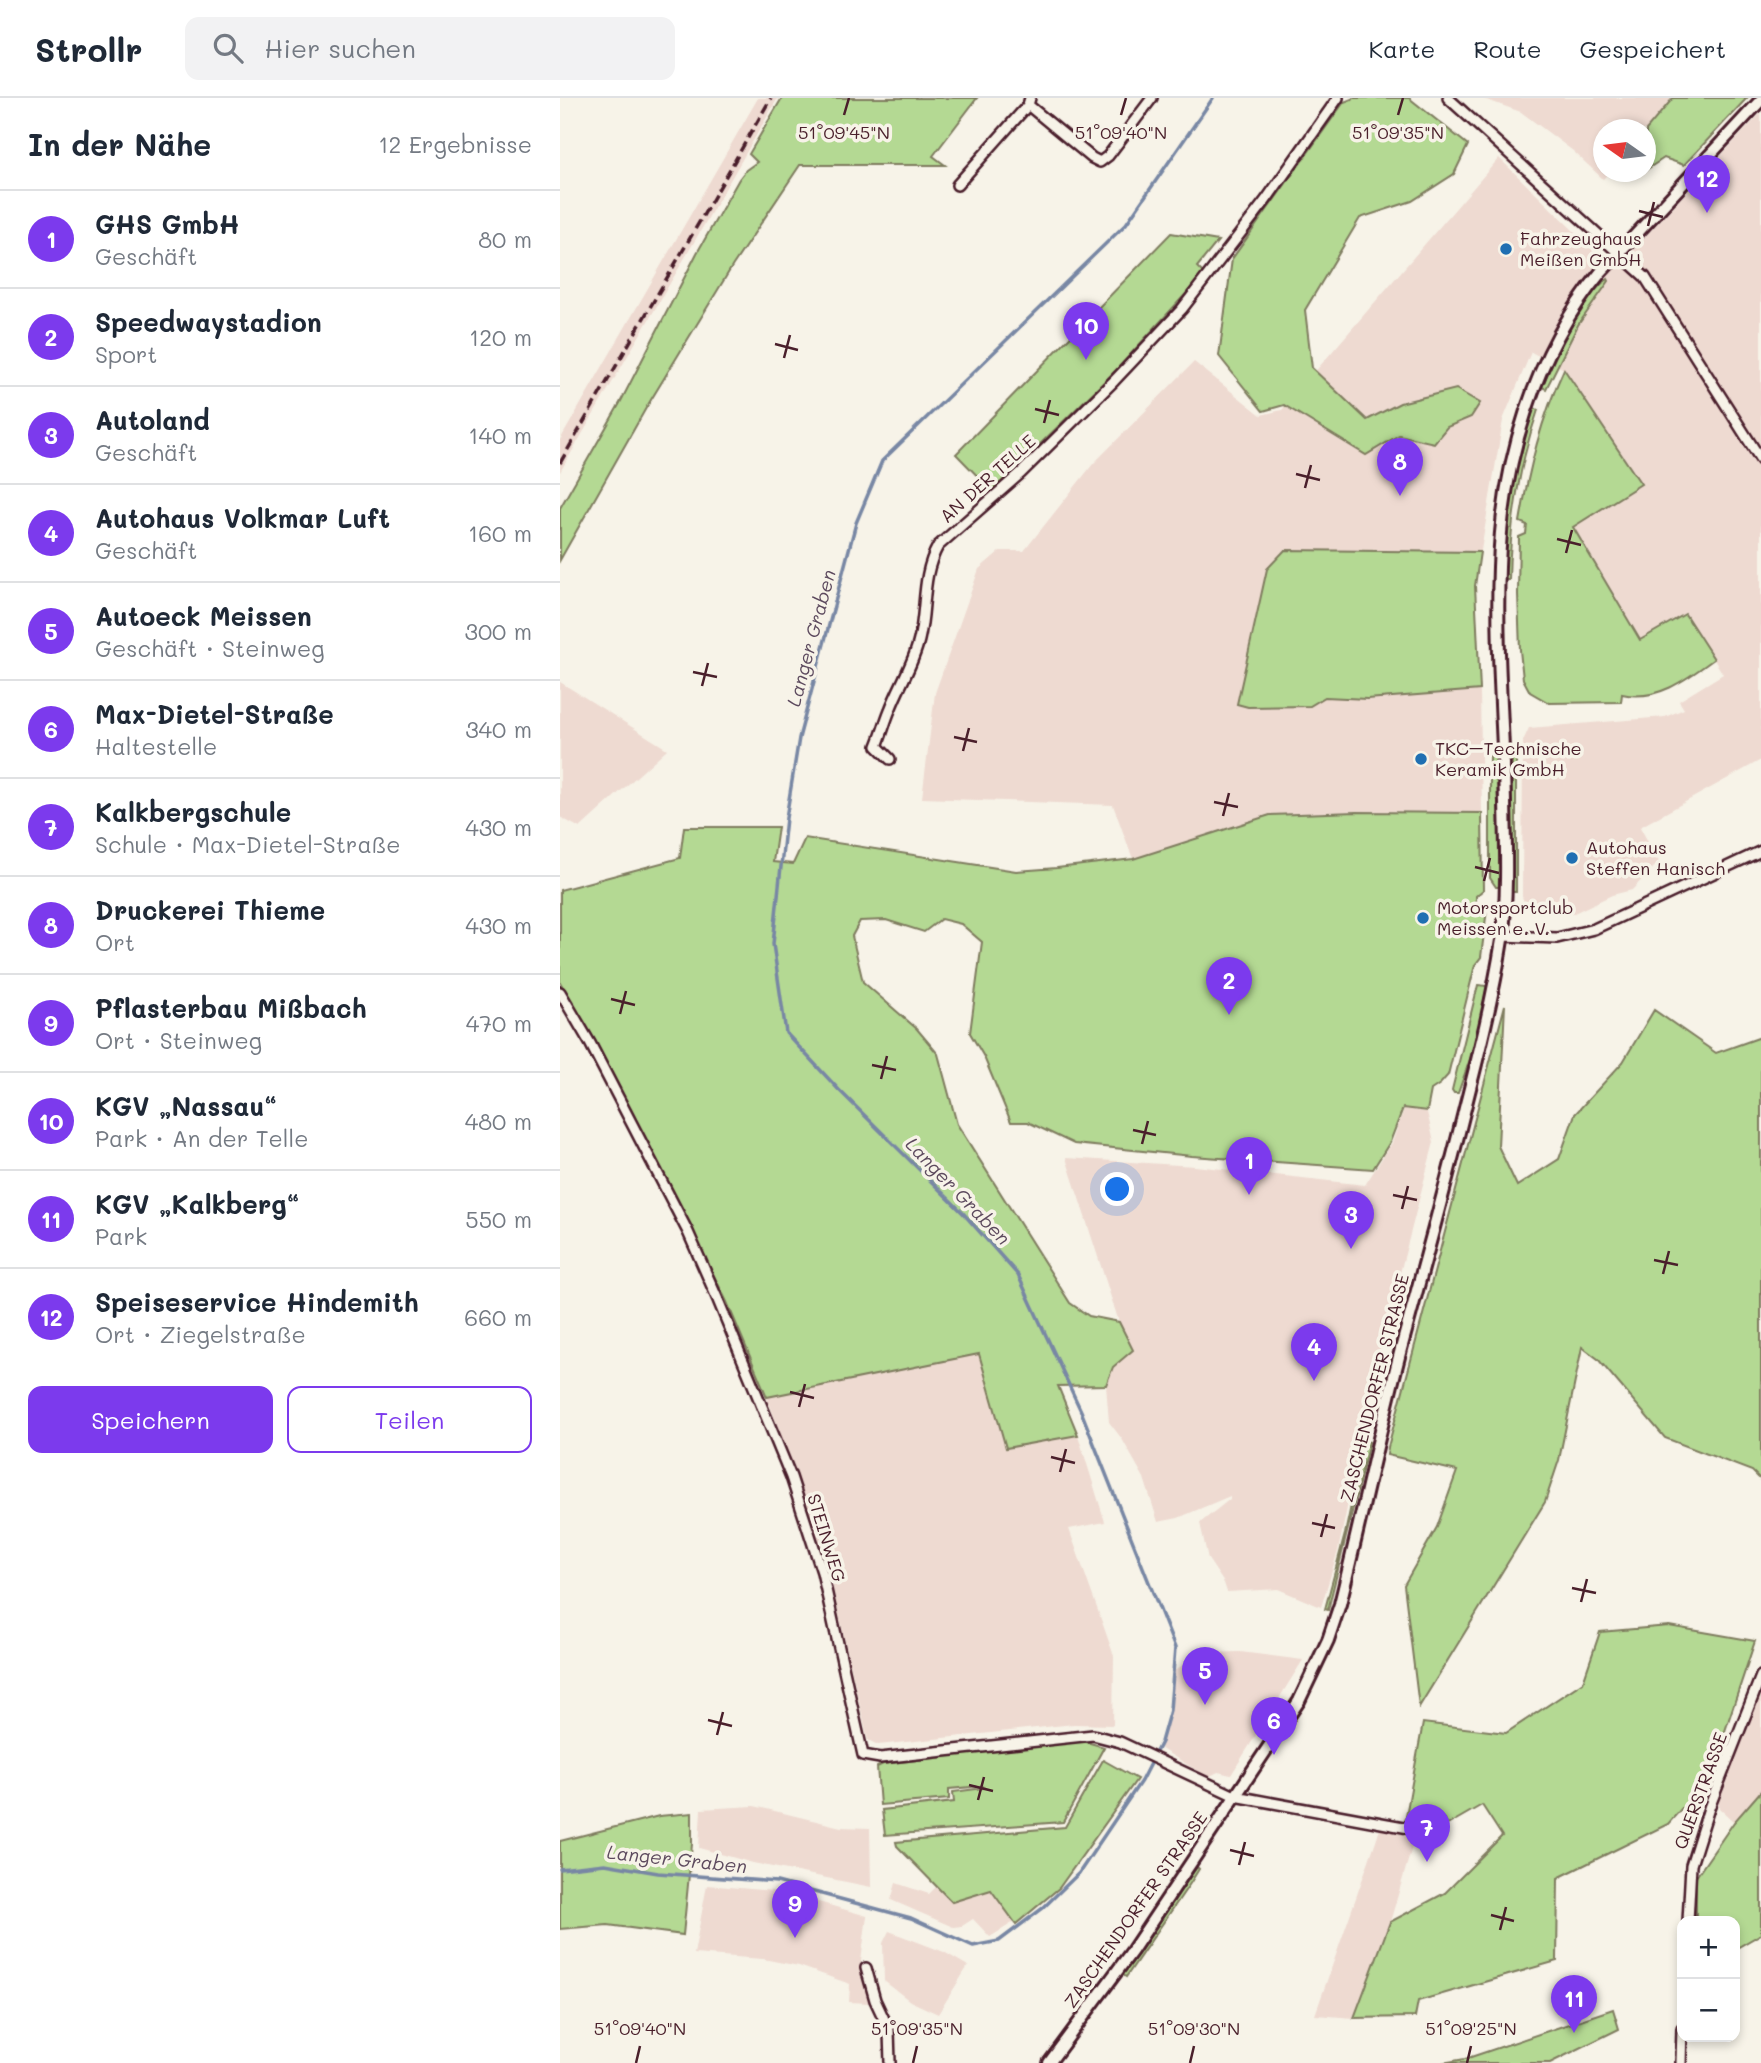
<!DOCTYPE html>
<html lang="de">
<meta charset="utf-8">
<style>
body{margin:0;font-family:Mali,sans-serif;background:#f2f2f3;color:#1f2937}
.controls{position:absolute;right:21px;bottom:21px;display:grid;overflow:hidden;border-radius:14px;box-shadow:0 4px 10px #0003}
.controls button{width:63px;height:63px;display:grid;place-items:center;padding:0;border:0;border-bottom:2px solid #e0e1e3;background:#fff;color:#1f2937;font:35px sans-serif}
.compass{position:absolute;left:1033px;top:21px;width:63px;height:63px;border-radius:50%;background:#fff;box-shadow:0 4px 10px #0003;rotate:284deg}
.you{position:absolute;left:558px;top:1092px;width:24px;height:24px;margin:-18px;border:5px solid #fff;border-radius:50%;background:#1a73e8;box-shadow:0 0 0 10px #1a73e833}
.badge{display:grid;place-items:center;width:46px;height:46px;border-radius:50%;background:#7c3aed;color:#fff;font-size:23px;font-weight:700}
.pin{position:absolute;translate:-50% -58px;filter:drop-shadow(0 2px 4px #0008)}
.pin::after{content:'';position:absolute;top:37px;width:24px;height:21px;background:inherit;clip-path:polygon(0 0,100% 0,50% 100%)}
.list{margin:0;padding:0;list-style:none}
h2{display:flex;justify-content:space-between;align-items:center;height:91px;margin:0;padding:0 28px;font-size:30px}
h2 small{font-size:23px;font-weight:400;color:#747a83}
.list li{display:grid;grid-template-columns:46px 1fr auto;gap:21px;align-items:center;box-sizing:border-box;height:98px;padding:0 28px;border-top:2px solid #e0e1e3}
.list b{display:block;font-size:26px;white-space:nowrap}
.list p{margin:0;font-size:23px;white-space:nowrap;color:#747a83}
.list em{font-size:23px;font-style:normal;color:#747a83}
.actions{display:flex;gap:14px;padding:21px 28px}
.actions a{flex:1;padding:16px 0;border:2px solid #7c3aed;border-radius:14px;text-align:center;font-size:24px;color:#7c3aed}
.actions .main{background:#7c3aed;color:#fff}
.icon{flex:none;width:38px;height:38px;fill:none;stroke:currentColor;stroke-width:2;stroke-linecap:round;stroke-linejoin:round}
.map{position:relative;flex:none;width:1201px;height:1965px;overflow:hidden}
header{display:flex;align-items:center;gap:42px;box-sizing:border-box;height:98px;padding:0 35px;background:#fff;border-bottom:2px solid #e0e1e3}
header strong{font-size:33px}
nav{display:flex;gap:38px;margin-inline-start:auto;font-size:24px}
.search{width:490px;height:63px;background:#f2f2f3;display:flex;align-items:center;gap:18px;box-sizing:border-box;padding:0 24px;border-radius:14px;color:#747a83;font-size:26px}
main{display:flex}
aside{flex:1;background:#fff}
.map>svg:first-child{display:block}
.built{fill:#eedad1}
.green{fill:#b4d993;stroke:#7f7c5f;stroke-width:2}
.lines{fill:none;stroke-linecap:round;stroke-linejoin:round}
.stream{stroke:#7887a4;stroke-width:3.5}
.minor-casing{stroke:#4a1f2b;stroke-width:14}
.tertiary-casing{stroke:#4a1f2b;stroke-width:16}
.minor{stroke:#f7f3e8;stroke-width:9}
.tertiary{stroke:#f7f3e8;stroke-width:10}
.rail{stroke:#4a1f2b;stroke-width:3.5;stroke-dasharray:10 5;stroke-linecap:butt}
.ticks{fill:none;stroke:#4a1f2b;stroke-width:2.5}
.poi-dot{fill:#1f6fb2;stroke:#f7f3e8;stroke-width:2.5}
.labels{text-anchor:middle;stroke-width:7;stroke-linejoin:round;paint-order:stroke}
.poi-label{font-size:18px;fill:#4a1f2b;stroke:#f7f3e8;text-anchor:start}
.street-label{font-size:18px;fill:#4a1f2b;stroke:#f7f3e8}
.water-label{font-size:19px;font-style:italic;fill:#5d4a5e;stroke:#f7f3e8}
.ticks-label{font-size:18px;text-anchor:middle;fill:#4a1f2b;stroke:#f7f3e8;stroke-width:7;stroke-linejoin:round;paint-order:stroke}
</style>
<header>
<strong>Strollr</strong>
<div class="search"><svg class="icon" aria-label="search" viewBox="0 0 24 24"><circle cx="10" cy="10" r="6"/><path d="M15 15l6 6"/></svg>Hier suchen</div>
<nav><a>Karte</a><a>Route</a><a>Gespeichert</a></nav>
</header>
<main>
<aside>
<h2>In der Nähe<small>12 Ergebnisse</small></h2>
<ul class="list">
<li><span class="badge">1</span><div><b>GHS GmbH</b><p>Geschäft</p></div><em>80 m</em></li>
<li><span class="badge">2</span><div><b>Speedwaystadion</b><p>Sport</p></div><em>120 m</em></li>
<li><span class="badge">3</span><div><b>Autoland</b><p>Geschäft</p></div><em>140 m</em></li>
<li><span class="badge">4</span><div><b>Autohaus Volkmar Luft</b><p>Geschäft</p></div><em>160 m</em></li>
<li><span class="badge">5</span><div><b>Autoeck Meissen</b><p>Geschäft · Steinweg</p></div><em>300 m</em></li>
<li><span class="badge">6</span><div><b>Max-Dietel-Straße</b><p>Haltestelle</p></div><em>340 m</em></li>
<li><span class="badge">7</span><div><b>Kalkbergschule</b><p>Schule · Max-Dietel-Straße</p></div><em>430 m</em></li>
<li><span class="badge">8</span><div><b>Druckerei Thieme</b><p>Ort</p></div><em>430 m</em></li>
<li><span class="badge">9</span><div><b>Pflasterbau Mißbach</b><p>Ort · Steinweg</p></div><em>470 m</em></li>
<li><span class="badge">10</span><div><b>KGV „Nassau“</b><p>Park · An der Telle</p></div><em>480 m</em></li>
<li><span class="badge">11</span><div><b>KGV „Kalkberg“</b><p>Park</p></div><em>550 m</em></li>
<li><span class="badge">12</span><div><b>Speiseservice Hindemith</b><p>Ort · Ziegelstraße</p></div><em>660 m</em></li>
</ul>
<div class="actions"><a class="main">Speichern</a><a>Teilen</a></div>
</aside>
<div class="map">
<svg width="1201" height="1965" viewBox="0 0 1201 1965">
<rect width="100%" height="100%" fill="#f7f3e8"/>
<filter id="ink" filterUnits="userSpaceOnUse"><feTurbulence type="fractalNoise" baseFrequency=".0143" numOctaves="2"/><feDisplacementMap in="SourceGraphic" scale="14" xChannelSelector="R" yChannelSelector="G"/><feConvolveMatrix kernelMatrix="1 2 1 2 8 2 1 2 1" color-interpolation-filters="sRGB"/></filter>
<g filter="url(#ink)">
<g class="built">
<path d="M198,0H218L0,374V342Z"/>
<path d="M921,0H1113L1086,32H1044V74H1050L1043,81L1013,53L961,14Z"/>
<path d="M1201,15V662L1080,729L1099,764L1072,792L1052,797L1012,816L978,814L965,809L962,798L963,643L969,630L1105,619L1124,611L1119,603L1163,576L1125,516L1080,542L1012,429L1081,385L1004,271L971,254L943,322L915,488L920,592L922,715L796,714L710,717L573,761L553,707L362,700L375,595L419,471L440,453H464L533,366L634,264L701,317L722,312L939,60L1054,172Z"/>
<path d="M0,584L107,651L20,730L0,719Z"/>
<path d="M844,1011L867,1014L874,1044L819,1256L778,1453L761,1509L718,1491L667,1494L664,1485L648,1461L640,1425L670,1401V1398L618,1420L598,1424L584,1380L562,1341L549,1324L546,1287L553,1269L572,1251L559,1224L506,1060L635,1068L805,1087L832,1045Z"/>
<path d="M419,1256L446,1350L518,1337L545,1424L509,1431L554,1558L553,1627L514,1626L318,1647L308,1642L306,1634L268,1469L207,1299Z"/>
<path d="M680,1554L743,1562L671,1677L658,1674L648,1679L598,1649L610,1612L614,1573L641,1555Z"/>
<path d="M1201,1588V1693L1174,1724L1159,1710L1158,1701Z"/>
<path d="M194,1708L281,1729L310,1730L311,1789L193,1765L139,1750L141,1711Z"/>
<path d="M820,1731L855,1739L830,1824L794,1920L755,1917Z"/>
<path d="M336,1785L369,1796L377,1788L392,1804L431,1792L454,1824L430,1839L413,1821L402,1828L393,1829L331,1802Z"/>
<path d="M147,1787L224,1794L307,1818L300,1871L309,1905L289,1904L290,1886L239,1868L203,1861L134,1856Z"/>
<path d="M329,1833L384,1854L408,1868L378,1916L350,1903L324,1883L323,1845Z"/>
</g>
<g class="green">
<path d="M222,0H417L373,58L385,67H240L173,167L86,310L0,462V410L60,305L137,155L179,81L186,72L197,64L189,56Z"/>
<path d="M794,0H849L908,47L894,76L852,103L800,120L745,212L752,270L807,322L840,305L896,291L920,305L911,319L887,329L874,345L839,337L806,357L724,307L703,313L659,258L672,161L784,4Z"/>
<path d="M1113,0H1187L1124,67L1104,60L1086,72V32Z"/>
<path d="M611,135L658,143L637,169L644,176L557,271L432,393L396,356Z"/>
<path d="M1048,181L1049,183L1018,227L986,291L982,289C993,262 1024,196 1048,181Z"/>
<path d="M1004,271L1081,386L1013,429L1080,542L1125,516L1154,561C1127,581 1097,604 1062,596L1061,604L989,605L970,594L963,581L960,552L958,496L959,439L966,436L967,427L960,424C969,370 981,321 1004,271Z"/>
<path d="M974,310L978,312C959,367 950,424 949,482H945C944,424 955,366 974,310Z"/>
<path d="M725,452L920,454L915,488L920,592L807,601L765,599L750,608L688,609L677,606L707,471Z"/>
<path d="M952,654L956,656V794H951Z"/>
<path d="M935,655L941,753L940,789H936L930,780V656Z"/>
<path d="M796,714L922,715L923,792L916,798V808L927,811L921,859L915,867L888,977L880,986L871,992L867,1013L843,1010L830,1044L813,1071L632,1058L514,1046L468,1024H451L424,959L410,935L422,844L401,826L381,821L364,834L326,822L300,823L292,838L303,884L357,931L378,956L397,1026L510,1205L529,1218L559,1224L573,1252L553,1269L546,1287L498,1288L518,1337L446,1350L419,1256L207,1299L167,1204L96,1061L35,943L0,884V792L120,760L124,729H218L213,764L233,766L245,740L456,773L497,770L573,761L710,717Z"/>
<path d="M918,887L927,888L915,947L898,995H894L892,992Z"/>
<path d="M945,907L938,1048L957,1088L999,1061L1015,1016L1063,964L1094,912L1156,955L1201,939V1382L1192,1373L1105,1340L1038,1261L1022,1249L999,1362L985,1404L859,1609L844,1487L877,1429L897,1373L827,1357L828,1349Z"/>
<path d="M805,1342L809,1344L768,1512L765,1511L785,1436Z"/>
<path d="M1109,1528L1195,1543L1150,1678L1108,1726L998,1780L997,1863L858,1903L855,1919L794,1920L830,1824L885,1795L942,1738L922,1707L882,1730L845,1723L863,1625L946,1635L1023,1584L1040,1534Z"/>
<path d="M523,1643L544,1649L503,1724L325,1737L322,1712L394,1704L393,1694L424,1690L423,1688L389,1691V1701L320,1707L317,1669L323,1666C390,1660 456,1645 523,1643Z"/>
<path d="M543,1662L577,1681L499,1790L456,1826L431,1792L392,1804L337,1748L336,1744L505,1729Z"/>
<path d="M1201,1693V1836L1175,1851V1823H1136V1779L1174,1724Z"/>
<path d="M132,1715V1746L123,1837L48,1827L0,1831V1743L99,1718Z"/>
<path d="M637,1769L639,1771L631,1784L566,1879L562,1876Z"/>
<path d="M1053,1911L1059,1931L990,1965H882L905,1961Z"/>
</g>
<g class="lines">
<path class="stream" d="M0,1771L45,1766L98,1775L217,1784L351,1820L413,1848L439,1843L483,1810L519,1775L581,1683L601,1644L610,1612L615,1550L521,1313L458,1177L403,1115L279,992L226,935L213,846L226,720L239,640L296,425L322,363L566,126L653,0"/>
<g class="minor-casing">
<g id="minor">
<path d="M470,0L468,7L532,60L540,64L548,58L592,0"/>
<path d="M888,0L1085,179L1201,362"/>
<path d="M397,87L468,7"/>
<path d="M330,661L317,648C322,636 325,624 330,612C339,588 353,567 359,542C367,510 361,478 378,448L461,375L554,283L622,211L706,102L778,0"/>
<path d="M942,838L997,840L1034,831L1201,753"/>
<path d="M0,894L30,945L128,1134L158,1202L231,1379L262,1474L303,1657L320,1660L533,1637L560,1644L675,1698L865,1733L880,1726"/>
<path d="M1128,1823L1131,1767L1149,1710L1201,1578"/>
<path d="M306,1870L315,1902L329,1932L330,1965"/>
<path d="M1121,1965L1122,1930"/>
</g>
</g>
<g class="tertiary-casing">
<path id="tertiary" d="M489,1965L572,1853L739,1603L768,1542L780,1506C801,1421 819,1335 841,1251C863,1171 885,1091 905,1010C919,955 933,899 942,842C948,796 946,749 945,704C943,626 936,547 939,469C942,365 974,255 1041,174L1201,2"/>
</g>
<use href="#minor" class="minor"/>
<use href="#tertiary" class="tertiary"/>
<path class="rail" d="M0,365L211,0"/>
</g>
</g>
<path class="ticks" d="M284,17L289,0M561,17L566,0M838,17L843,0M1079,113L1103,119M1088,128L1094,104M215,246L238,252M224,260L230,237M475,311L499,317M484,325L490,302M736,376L760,382M745,390L751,367M997,441L1021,447M1006,455L1012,432M133,574L157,579M142,588L148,565M394,639L417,644M403,653L409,630M654,704L678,709M663,718L669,695M915,769L939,775M924,783L930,760M51,901L75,907M60,916L66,893M312,967L336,972M321,981L327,958M573,1032L596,1037M582,1046L588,1023M833,1097L857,1102M842,1111L848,1088M1094,1162L1118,1167M1103,1176L1109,1153M230,1294L254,1300M239,1309L245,1286M491,1359L515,1365M500,1374L506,1351M752,1425L775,1430M761,1439L767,1416M1012,1490L1036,1495M1021,1504L1027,1481M148,1622L172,1628M157,1637L163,1614M409,1687L433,1693M418,1702L424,1679M670,1752L694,1758M679,1767L685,1744M931,1817L954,1823M940,1832L946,1809M76,1965L80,1948M353,1965L357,1948M630,1965L634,1948M907,1965L911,1948"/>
<g class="poi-dot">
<circle cx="946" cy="151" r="7"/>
<circle cx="861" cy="661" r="7"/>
<circle cx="1012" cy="760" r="7"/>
<circle cx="863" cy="820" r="7"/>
</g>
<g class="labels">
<g class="poi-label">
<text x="960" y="147">Fahrzeughaus<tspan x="960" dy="21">Meißen GmbH</tspan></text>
<text x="875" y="657">TKC–Technische<tspan x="875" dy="21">Keramik GmbH</tspan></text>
<text x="1026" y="756">Autohaus<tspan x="1026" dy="21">Steffen Hanisch</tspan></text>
<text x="877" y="816">Motorsportclub<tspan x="877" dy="21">Meissen e. V.</tspan></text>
</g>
<g class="street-label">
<text transform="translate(428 381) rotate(-42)" y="6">AN DER TELLE</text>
<text transform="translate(815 1290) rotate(-76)" y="6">ZASCHENDORFER STRASSE</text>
<text transform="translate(266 1440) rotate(73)" y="6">STEINWEG</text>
<text transform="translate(1141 1693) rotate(-70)" y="6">QUERSTRASSE</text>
<text transform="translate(576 1812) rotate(-55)" y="6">ZASCHENDORFER STRASSE</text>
</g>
<g class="water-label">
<text transform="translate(251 540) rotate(-75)" y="7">Langer Graben</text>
<text transform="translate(398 1093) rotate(46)" y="7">Langer Graben</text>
<text transform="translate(117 1761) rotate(6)" y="7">Langer Graben</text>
</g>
</g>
<g class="ticks-label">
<text x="284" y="41">51°09'45"N</text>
<text x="561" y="41">51°09'40"N</text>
<text x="838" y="41">51°09'35"N</text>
<text x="80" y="1937">51°09'40"N</text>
<text x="357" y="1937">51°09'35"N</text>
<text x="634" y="1937">51°09'30"N</text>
<text x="911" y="1937">51°09'25"N</text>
</g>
</svg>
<div class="controls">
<button>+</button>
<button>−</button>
</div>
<svg class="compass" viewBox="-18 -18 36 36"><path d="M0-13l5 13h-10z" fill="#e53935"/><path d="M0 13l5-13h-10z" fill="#747a83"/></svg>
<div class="you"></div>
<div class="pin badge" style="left:689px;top:1097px">1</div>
<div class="pin badge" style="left:669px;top:917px">2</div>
<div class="pin badge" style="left:791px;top:1151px">3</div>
<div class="pin badge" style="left:754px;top:1283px">4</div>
<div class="pin badge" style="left:645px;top:1607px">5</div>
<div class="pin badge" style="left:714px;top:1657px">6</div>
<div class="pin badge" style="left:867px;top:1764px">7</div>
<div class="pin badge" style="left:840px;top:398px">8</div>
<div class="pin badge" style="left:235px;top:1840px">9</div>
<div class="pin badge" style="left:526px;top:262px">10</div>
<div class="pin badge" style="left:1014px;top:1935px">11</div>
<div class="pin badge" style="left:1147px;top:115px">12</div>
</div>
</main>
